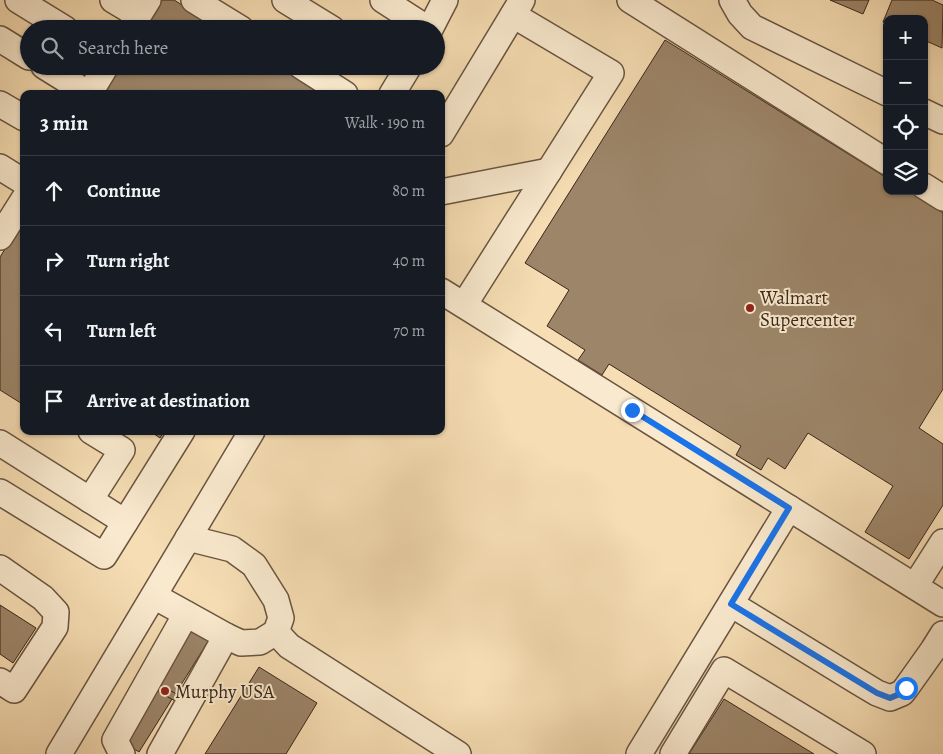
<!DOCTYPE html>
<meta charset="utf-8">
<style>
body{margin:0;font-family:Alegreya,serif;background:#20242c;color:#f1f3f6}
.controls{position:absolute;right:15px;top:15px;display:grid;overflow:hidden;border-radius:10px;box-shadow:0 1px 4px #0004}
.controls button{width:45px;height:45px;display:grid;place-items:center;padding:0;border:0;border-bottom:1px solid #363941;background:#171b24;color:#f1f3f6;font:25px sans-serif}
.stop{position:absolute;width:15px;height:15px;margin:-11px;border:4px solid #1a73e8;border-radius:50%;background:#fff}
.stop.end{background:#1a73e8;border-color:#fff;box-shadow:0 1px 5px #0008}
.list{margin:0;padding:0;list-style:none}
h2{display:flex;justify-content:space-between;align-items:center;height:65px;margin:0;padding:0 20px;font-size:21px}
h2 small{font-size:16px;font-weight:400;color:#9ea1a6}
.list li{display:grid;grid-template-columns:32px 1fr auto;gap:15px;align-items:center;box-sizing:border-box;height:70px;padding:0 20px;border-top:1px solid #363941}
.list b{display:block;font-size:19px;white-space:nowrap}
.list em{font-size:16px;font-style:normal;color:#9ea1a6}
.icon{flex:none;width:28px;height:28px;fill:none;stroke:currentColor;stroke-width:2;stroke-linecap:round;stroke-linejoin:round}
.map{position:relative;flex:none;width:943px;height:754px;overflow:hidden}
.search{position:absolute;background:#171b24;box-shadow:0 1px 4px #0004;left:20px;top:20px;width:425px;height:55px;display:flex;align-items:center;gap:12px;box-sizing:border-box;padding:0 18px;border-radius:28px;color:#9ea1a6;font-size:19px}
.panel{position:absolute;background:#171b24;box-shadow:0 1px 4px #0004;left:20px;top:90px;width:425px;height:345px;border-radius:10px}
.map>svg:first-child{display:block}
.building{fill:#9c8569;stroke:#3a2619}
.lines{fill:none;stroke-linecap:round;stroke-linejoin:round}
.minor-casing{stroke:#695440;stroke-width:28}
.minor{stroke:#f9e9ce;stroke-width:25}
.route{stroke:#1a73e8;stroke-width:6}
.poi-dot{fill:#8f2418;stroke:#f9e9ce;stroke-width:2}
.labels{text-anchor:middle;stroke-width:4;stroke-linejoin:round;paint-order:stroke}
.poi-label{font-size:19px;fill:#3a2619;stroke:#f9e9ce;text-anchor:start}
</style>
<div class="map">
<svg width="943" height="754" viewBox="0 0 943 754">
<rect width="100%" height="100%" fill="#f6ddb3"/>
<filter id="stains"><feTurbulence type="fractalNoise" baseFrequency=".004" numOctaves="4"/><feColorMatrix values="0 0 0 0 .2 0 0 0 0 .09 0 0 0 0 .02 0 0 0 .5 -.17"/></filter>
<radialGradient id="worn" r=".72"><stop offset=".6" stop-color="#630" stop-opacity="0"/><stop offset="1" stop-color="#630" stop-opacity=".3"/></radialGradient>
<g class="building">
<path d="M162,0H174L221,29H144Z"/>
<path d="M830,0H869L863,14Z"/>
<path d="M892,0H932L943,5L942,48L924,40V19H887V24L883,22Z"/>
<path d="M665,40L887,178V191H908L943,213V389L919,428L943,444V505L909,559L865,532L893,486L808,433L785,469L768,458L761,470L736,455L741,446L609,364L602,375L578,360L585,350L547,326L569,290L525,263Z"/>
<path d="M120,66H281L325,94H103Z"/>
<path d="M24,219V405L0,390V257Z"/>
<path d="M150,431H164L160,438Z"/>
<path d="M0,605L36,628L13,663L0,654Z"/>
<path d="M191,630L209,640L139,752L122,741Z"/>
<path d="M259,667L317,703L286,754H205Z"/>
<path d="M160,685L180,696L177,702L157,691Z"/>
<path d="M724,699L814,754H689Z"/>
</g>
<g class="lines">
<g class="minor-casing">
<g id="minor">
<path d="M18,0L65,29"/>
<path d="M113,0L138,15"/>
<path d="M194,0L241,29"/>
<path d="M285,0L332,29"/>
<path d="M383,0L428,29"/>
<path d="M630,0L887,162"/>
<path d="M732,0L740,14L752,27L887,93"/>
<path d="M130,29L148,0"/>
<path d="M430,29L445,0"/>
<path d="M0,39L29,57"/>
<path d="M44,66L89,94"/>
<path d="M301,66L345,94"/>
<path d="M89,94L106,66"/>
<path d="M392,94L409,66"/>
<path d="M0,104L24,118"/>
<path d="M924,112L943,121"/>
<path d="M441,134L522,0"/>
<path d="M0,167L24,182"/>
<path d="M924,186L943,198"/>
<path d="M441,192L549,171"/>
<path d="M0,237L24,199"/>
<path d="M441,291L943,604"/>
<path d="M464,305L611,73L513,15"/>
<path d="M0,443L125,522"/>
<path d="M0,492L104,556L182,431"/>
<path d="M90,500L122,450L91,431"/>
<path d="M0,568L43,598L56,612L55,627L14,690L0,681"/>
<path d="M915,586L943,542"/>
<path d="M154,596L226,636L241,643L260,642L276,632L281,618L276,600L254,565L232,549L188,538"/>
<path d="M731,604L857,681L877,693L890,698L902,693L906,688L933,650L943,634"/>
<path d="M276,632L289,646L458,754"/>
<path d="M59,754L252,431"/>
<path d="M122,754L115,740L186,614"/>
<path d="M160,754L226,636"/>
<path d="M639,754L789,508"/>
<path d="M673,754L724,670L863,754"/>
</g>
</g>
<use href="#minor" class="minor"/>
</g>
<g class="lines">
<path class="route" d="M632,410L789,508L731,604L877,693L890,698L902,693L906,688"/>
</g>
<g class="poi-dot">
<circle cx="750" cy="308" r="5"/>
<circle cx="165" cy="691" r="5"/>
</g>
<g class="labels">
<g class="poi-label">
<text x="760" y="304">Walmart<tspan x="760" dy="22">Supercenter</tspan></text>
<text x="175" y="698">Murphy USA</text>
</g>
</g>
<rect width="100%" height="100%" filter="url(#stains)"/>
<rect width="100%" height="100%" fill="url(#worn)"/>
</svg>
<div class="controls">
<button>+</button>
<button>−</button>
<button><svg class="icon" aria-label="locate" viewBox="0 0 24 24"><circle cx="12" cy="12" r="6"/><path d="M12 2v4M12 18v4M2 12h4M18 12h4"/></svg></button>
<button><svg class="icon" aria-label="layers" viewBox="0 0 24 24"><path d="M12 4l9 5-9 5-9-5zM3 14l9 5 9-5"/></svg></button>
</div>
<div class="stop" style="left:906px;top:688px"></div>
<div class="stop end" style="left:632px;top:410px"></div>
<div class="search"><svg class="icon" aria-label="search" viewBox="0 0 24 24"><circle cx="10" cy="10" r="6"/><path d="M15 15l6 6"/></svg>Search here</div>
<section class="panel">
<h2>3 min<small>Walk · 190 m</small></h2>
<ul class="list">
<li><svg class="icon" aria-label="ahead" viewBox="0 0 24 24"><path d="M12 20V5M6 11l6-6 6 6"/></svg><div><b>Continue</b></div><em>80 m</em></li>
<li><svg class="icon" aria-label="right" viewBox="0 0 24 24"><path d="M7 20v-9h11M14 6l5 5-5 5"/></svg><div><b>Turn right</b></div><em>40 m</em></li>
<li><svg class="icon" aria-label="left" viewBox="0 0 24 24"><path d="M17 20v-9H6M10 6l-5 5 5 5"/></svg><div><b>Turn left</b></div><em>70 m</em></li>
<li><svg class="icon" aria-label="arrive" viewBox="0 0 24 24"><path d="M6 21V4h12l-3 4 3 4H6"/></svg><div><b>Arrive at destination</b></div></li>
</ul>
</section>
</div>
